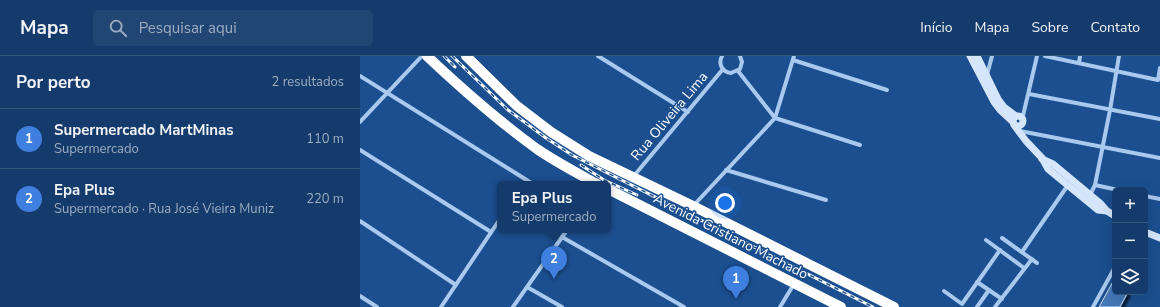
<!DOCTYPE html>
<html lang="pt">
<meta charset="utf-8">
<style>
body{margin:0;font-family:"Nunito Sans",sans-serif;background:#214673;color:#f1f3f6}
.controls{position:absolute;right:12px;bottom:12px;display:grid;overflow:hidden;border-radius:6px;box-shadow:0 4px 16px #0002}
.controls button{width:36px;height:36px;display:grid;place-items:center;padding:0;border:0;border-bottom:1px solid #33557e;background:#143b6b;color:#f1f3f6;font:20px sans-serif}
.you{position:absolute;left:365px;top:147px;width:14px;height:14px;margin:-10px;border:3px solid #fff;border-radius:50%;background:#1a73e8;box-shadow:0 0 0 6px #1a73e833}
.badge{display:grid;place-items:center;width:26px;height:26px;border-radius:50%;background:#ffd166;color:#fff;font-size:13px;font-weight:700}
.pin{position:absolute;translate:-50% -33px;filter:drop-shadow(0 1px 2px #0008)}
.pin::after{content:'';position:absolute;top:21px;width:14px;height:12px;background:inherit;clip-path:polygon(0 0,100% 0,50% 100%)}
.popup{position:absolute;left:137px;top:125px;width:114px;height:52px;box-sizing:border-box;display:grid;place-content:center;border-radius:6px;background:#143b6b;filter:drop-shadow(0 1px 3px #0005);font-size:13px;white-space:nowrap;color:#9dadc1}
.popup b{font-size:15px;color:#f1f3f6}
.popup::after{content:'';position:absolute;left:50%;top:100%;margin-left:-8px;border:8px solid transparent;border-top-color:#143b6b}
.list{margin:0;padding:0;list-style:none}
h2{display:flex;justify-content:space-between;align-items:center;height:52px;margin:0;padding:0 16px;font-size:17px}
h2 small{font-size:13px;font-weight:400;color:#9dadc1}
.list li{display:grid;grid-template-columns:26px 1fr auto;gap:12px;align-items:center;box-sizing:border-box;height:60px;padding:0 16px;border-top:1px solid #33557e}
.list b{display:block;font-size:15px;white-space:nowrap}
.list p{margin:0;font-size:13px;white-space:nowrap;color:#9dadc1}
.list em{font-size:13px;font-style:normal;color:#9dadc1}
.icon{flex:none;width:22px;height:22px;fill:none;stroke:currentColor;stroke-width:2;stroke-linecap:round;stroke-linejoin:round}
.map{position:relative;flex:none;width:800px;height:251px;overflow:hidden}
header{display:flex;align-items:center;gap:24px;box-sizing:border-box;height:56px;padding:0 20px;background:#143b6b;border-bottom:1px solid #33557e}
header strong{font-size:19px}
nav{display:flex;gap:22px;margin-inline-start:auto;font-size:14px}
.search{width:280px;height:36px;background:#214673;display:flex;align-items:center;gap:10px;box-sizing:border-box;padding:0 14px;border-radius:6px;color:#9dadc1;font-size:15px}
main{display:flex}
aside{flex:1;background:#143b6b}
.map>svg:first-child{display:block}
.building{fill:#4478b7;stroke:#cfe3fa;filter:url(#shadow)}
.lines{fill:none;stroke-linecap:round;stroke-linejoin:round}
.street{stroke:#a9c9ee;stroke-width:4}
.secondary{stroke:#d6e6fa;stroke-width:7}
.highway{stroke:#fff;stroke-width:10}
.rail-casing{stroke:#fff;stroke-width:3}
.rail{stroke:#1b4f8f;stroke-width:1.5;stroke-dasharray:4.5;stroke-linecap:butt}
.labels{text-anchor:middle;stroke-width:3;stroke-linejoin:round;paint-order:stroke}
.street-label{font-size:14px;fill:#fff;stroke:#1b4f8f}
</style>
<header>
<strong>Mapa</strong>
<div class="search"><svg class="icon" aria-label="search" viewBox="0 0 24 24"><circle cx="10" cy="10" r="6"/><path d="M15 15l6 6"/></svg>Pesquisar aqui</div>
<nav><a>Início</a><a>Mapa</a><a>Sobre</a><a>Contato</a></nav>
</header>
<main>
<aside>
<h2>Por perto<small>2 resultados</small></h2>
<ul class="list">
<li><span class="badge" style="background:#3f7fe0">1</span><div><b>Supermercado MartMinas</b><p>Supermercado</p></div><em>110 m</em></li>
<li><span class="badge" style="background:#3f7fe0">2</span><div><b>Epa Plus</b><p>Supermercado · Rua José Vieira Muniz</p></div><em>220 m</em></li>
</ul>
</aside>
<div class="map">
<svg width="800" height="251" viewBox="0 0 800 251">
<defs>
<filter id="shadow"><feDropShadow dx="3" dy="3" stdDeviation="1" flood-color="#0009"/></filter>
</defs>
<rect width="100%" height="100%" fill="#1b4f8f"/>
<path class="building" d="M755,222V236H768L760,251H739Z"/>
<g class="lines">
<g class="street">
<path d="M238,0L328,56"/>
<path d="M362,0C358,8 362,16 371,17L380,13L382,6L380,0"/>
<path d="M685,0L798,24L800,12"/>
<path d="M433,4L527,34"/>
<path d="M719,7L720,0"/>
<path d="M378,15L415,62L500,89"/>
<path d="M627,19L632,0"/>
<path d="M0,20L173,128"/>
<path d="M669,38L800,63"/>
<path d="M662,64L677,0"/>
<path d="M0,66L62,0"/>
<path d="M660,75L800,102"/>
<path d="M0,94L131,176"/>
<path d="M366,114L466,144"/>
<path d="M273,121L363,13"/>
<path d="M735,129L758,134"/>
<path d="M730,139L735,129L750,54L759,0"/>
<path d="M785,140L800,143"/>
<path d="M334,149L415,62L434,0"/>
<path d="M0,165L96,229"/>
<path d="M202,181L324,251"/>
<path d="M642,182L677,207"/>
<path d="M626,184L664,212"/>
<path d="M662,196L708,129"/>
<path d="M617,226L642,243"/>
<path d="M167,231L202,251"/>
<path d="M584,235L602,248L640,194"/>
<path d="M0,240L17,251"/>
<path d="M81,251L140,163"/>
<path d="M153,251L207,174"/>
<path d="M420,251L434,228"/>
<path d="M617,251L629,234"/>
<path d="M635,251L672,203"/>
<path d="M733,251L755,211"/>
</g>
<g class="secondary">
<path d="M610,0L634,46L640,54L653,66"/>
<path d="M617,0L638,43L644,51L656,60"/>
<circle cx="658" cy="65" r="5"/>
<path d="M654,69L666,85L682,102L688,113L738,154L747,155L755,160"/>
<path d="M682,103L693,108L741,148L747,155"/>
<path d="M785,176L800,182"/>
</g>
<g class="highway">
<path d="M67,0C102,33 137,64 177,93C196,106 217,117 237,128"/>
<path d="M106,0L157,50L191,76L229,100L333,150L534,251"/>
<path d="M248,133L481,251"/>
</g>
<g class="rail-casing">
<g id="rail">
<path d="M84,0L95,11"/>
<path d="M92,0L148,54L186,82L212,99L513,251"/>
<path d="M221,109L244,124L277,139"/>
</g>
</g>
<use href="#rail" class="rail"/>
</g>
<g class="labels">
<g class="street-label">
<text transform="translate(309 60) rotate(-50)" y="5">Rua Oliveira Lima</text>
<text transform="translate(371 180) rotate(27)" y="5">Avenida Cristiano Machado</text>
</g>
</g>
</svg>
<div class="controls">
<button>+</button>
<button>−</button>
<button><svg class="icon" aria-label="layers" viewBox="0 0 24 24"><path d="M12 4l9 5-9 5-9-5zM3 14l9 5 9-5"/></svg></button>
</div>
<div class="you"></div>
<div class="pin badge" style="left:376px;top:243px;background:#3f7fe0">1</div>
<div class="pin badge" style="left:194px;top:223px;background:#3f7fe0">2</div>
<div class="popup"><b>Epa Plus</b>Supermercado</div>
</div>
</main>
